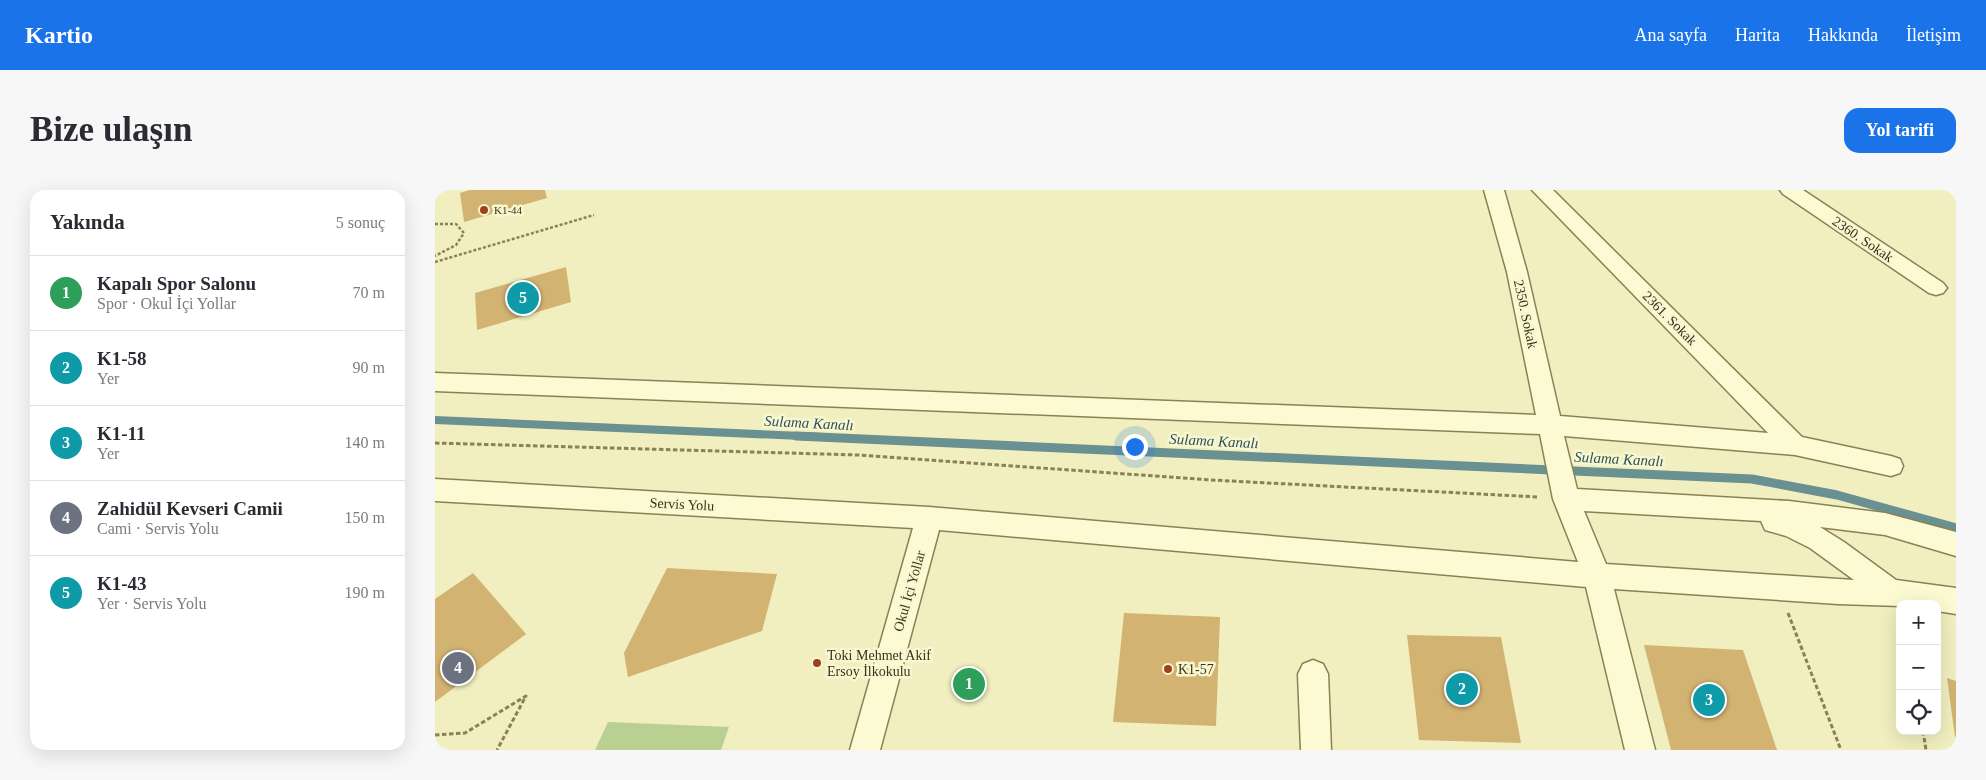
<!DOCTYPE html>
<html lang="tr">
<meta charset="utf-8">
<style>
body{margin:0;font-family:Georgia,serif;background:#f7f7f7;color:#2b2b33}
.controls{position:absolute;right:15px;bottom:15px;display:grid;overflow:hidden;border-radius:10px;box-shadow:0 5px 20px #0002}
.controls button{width:45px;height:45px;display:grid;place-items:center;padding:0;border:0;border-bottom:1px solid #e1e1e2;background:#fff;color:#2b2b33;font:25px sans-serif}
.you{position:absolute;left:699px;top:256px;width:18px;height:18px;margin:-12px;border:4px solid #fff;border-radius:50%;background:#1a73e8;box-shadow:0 0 0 8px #1a73e833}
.badge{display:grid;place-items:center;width:32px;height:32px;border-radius:50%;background:#1a73e8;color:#fff;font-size:16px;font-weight:700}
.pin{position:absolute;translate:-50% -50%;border:2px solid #fff;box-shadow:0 1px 5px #0006}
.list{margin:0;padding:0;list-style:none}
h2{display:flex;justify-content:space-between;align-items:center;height:65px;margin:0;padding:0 20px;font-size:21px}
h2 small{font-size:16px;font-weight:400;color:#7c7c81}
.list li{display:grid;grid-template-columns:32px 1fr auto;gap:15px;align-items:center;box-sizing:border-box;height:75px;padding:0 20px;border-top:1px solid #e1e1e2}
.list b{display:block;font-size:19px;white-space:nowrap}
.list p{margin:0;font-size:16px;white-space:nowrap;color:#7c7c81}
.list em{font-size:16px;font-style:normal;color:#7c7c81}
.icon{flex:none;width:28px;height:28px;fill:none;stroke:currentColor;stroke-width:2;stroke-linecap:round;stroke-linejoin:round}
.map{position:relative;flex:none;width:1521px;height:560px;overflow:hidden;border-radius:15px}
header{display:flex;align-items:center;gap:30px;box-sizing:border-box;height:70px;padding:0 25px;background:#1a73e8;color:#fff}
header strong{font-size:24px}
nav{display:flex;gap:28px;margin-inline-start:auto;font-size:18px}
.intro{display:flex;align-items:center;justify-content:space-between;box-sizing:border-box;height:120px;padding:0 30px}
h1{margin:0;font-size:35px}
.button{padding:12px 22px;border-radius:15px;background:#1a73e8;color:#fff;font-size:18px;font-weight:700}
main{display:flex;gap:30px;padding:0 30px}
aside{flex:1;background:#fff;border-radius:15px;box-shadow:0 5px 20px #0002}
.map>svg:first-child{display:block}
.green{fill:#b9d092}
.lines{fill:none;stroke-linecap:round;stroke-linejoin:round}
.stream-far1{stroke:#699191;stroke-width:8}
.stream{stroke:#699191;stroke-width:9}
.building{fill:#d2b372}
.street-casing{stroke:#8b8056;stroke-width:3}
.path-far1{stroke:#8b8056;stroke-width:2.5;stroke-dasharray:3 2;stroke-linecap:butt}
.path{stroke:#8b8056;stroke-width:3;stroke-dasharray:4.5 2.5;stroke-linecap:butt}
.street{fill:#fbfad3;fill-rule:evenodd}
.poi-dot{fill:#9f4121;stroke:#f8f7cf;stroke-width:2}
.labels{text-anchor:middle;stroke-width:5;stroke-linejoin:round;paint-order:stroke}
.far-poi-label{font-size:11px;fill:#3a321c;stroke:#f8f7cf;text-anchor:start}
.street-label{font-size:14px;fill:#3a321c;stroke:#f8f7cf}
.poi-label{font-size:14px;fill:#3a321c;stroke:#f8f7cf;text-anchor:start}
.water-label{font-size:15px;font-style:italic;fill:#2a515b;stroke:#f8f7cf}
</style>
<header>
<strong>Kartio</strong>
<nav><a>Ana sayfa</a><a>Harita</a><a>Hakkında</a><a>İletişim</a></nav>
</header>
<div class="intro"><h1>Bize ulaşın</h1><a class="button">Yol tarifi</a></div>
<main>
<aside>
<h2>Yakında<small>5 sonuç</small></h2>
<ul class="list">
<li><span class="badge" style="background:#2e9e5b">1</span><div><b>Kapalı Spor Salonu</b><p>Spor · Okul İçi Yollar</p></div><em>70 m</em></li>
<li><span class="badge" style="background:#0f9aa8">2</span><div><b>K1-58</b><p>Yer</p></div><em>90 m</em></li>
<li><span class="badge" style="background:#0f9aa8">3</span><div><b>K1-11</b><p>Yer</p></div><em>140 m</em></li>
<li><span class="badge" style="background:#6b7280">4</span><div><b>Zahidül Kevseri Camii</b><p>Cami · Servis Yolu</p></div><em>150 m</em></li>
<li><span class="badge" style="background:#0f9aa8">5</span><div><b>K1-43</b><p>Yer · Servis Yolu</p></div><em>190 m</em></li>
</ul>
</aside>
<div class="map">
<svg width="1521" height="560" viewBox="0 0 1521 560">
<rect width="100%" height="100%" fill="#f1efbf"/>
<path class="green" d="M173,532L294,537L286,560H160Z"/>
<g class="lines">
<path class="stream-far1" d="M0,230L389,247"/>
<path class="stream" d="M361,246L1317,289L1402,305L1521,338"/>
</g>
<g class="building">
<path d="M35,0H110L112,8L29,32L25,3Z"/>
<path d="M131,77L136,112L42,140L40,103Z"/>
<path d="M232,378L342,384L327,441L193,487L189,463Z"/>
<path d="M38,383L91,444L0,512V409Z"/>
<path d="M689,423L785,427L781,536L678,532Z"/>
<path d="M972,445L1066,447L1086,553L984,550Z"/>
<path d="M1209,455L1308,460L1342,560H1236Z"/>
<path d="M1512,488L1521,491V547H1520Z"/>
</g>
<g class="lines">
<g class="street-casing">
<g id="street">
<path d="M1049,0H1069L1092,82L1125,226L1333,243L1097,0H1118L1367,247L1456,266L1465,269L1468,276L1465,283L1456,286L1360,265L1129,246L1142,299L1354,311L1450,323L1521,342V366L1450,345L1385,337L1409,352L1461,390L1521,398V424L1502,421V414H1465V416L1403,414L1179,399L1220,560H1190L1151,397L504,340L445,560H415L478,338L0,311V289L494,317L1143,372L1118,309L1105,244L0,201V183L1101,225L1072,82ZM1149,321L1326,331L1330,340L1351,346L1375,358L1419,390L1171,374Z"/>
<path d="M1345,0H1368L1508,93L1512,98L1508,103L1501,105L1494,103L1348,4Z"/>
<path d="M878,470L888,474L893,484L896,560H866L863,484L868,474Z"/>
</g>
</g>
<g class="path-far1">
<path d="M0,34H21L29,43L21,55L0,66"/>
<path d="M0,72L159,25"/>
</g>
<g class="path">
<path d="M0,253L423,265L776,290L1103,307"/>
<path d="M1353,423L1406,560"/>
<path d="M1488,541L1491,560"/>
<path d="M0,545L30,543L91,506L62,560"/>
</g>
<use href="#street" class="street"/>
</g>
<g class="poi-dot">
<circle cx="49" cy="20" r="5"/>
<circle cx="382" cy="473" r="5"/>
<circle cx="733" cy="479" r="5"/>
</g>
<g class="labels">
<g class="far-poi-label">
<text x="59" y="24">K1-44</text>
</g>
<g class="street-label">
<text transform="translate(1428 49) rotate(34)" y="5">2360. Sokak</text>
<text transform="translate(1091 124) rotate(78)" y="5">2350. Sokak</text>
<text transform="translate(1235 128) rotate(45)" y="5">2361. Sokak</text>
<text transform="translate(247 314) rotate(3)" y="5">Servis Yolu</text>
<text transform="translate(474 401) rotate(-74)" y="5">Okul İçi Yollar</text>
</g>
<g class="poi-label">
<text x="392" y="470">Toki Mehmet Akif<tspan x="392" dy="16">Ersoy İlkokulu</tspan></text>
<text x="743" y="484">K1-57</text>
</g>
<g class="water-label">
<text transform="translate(374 233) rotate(3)" y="5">Sulama Kanalı</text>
<text transform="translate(779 251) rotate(3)" y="5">Sulama Kanalı</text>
<text transform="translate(1184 269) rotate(3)" y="5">Sulama Kanalı</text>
</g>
</g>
</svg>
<div class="controls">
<button>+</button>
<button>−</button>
<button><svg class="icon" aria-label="locate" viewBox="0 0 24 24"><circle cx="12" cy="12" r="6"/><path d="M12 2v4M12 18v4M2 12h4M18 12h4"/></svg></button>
</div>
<div class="you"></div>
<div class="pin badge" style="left:534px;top:494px;background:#2e9e5b">1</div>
<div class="pin badge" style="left:1027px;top:499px;background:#0f9aa8">2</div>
<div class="pin badge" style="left:1274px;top:510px;background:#0f9aa8">3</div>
<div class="pin badge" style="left:23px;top:478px;background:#6b7280">4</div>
<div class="pin badge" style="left:88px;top:108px;background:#0f9aa8">5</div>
</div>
</main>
